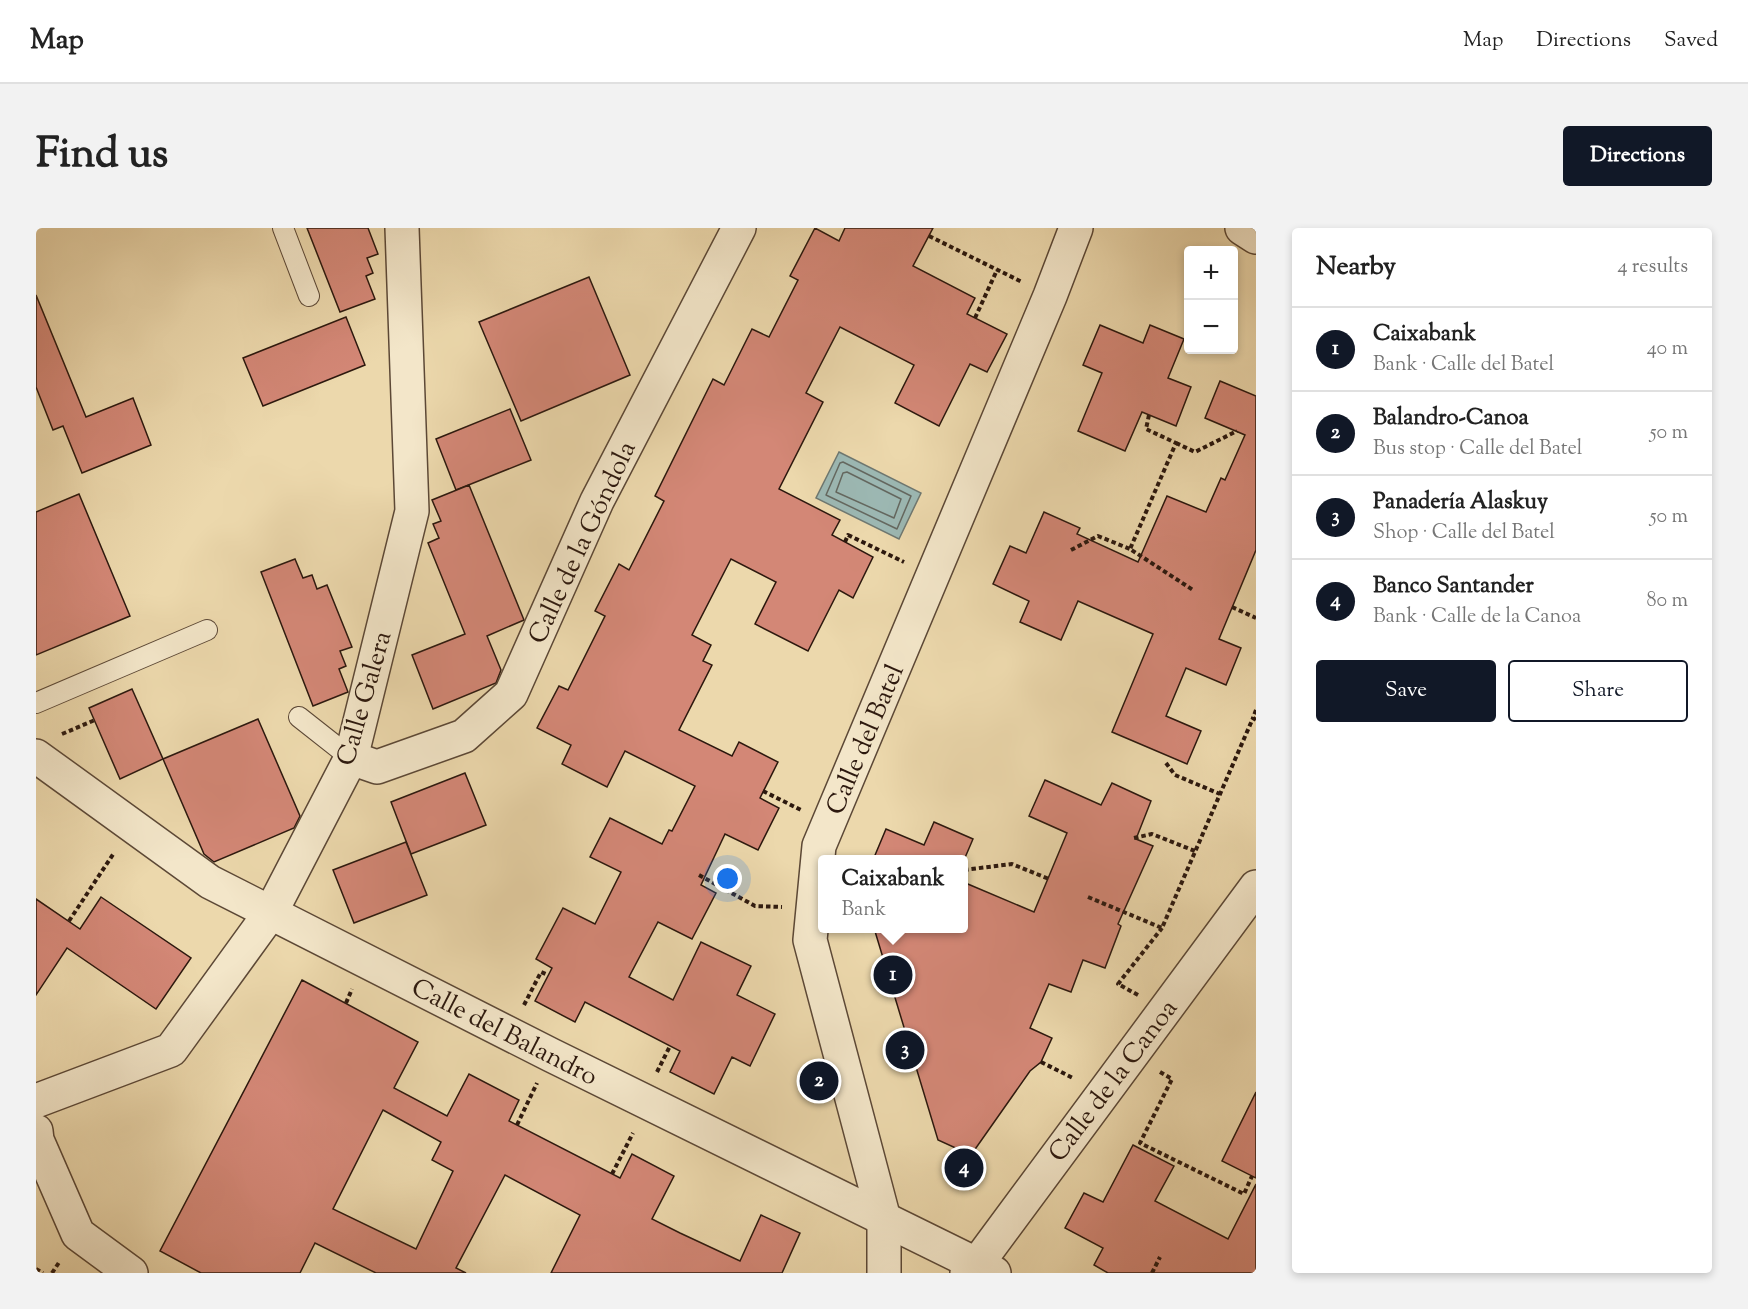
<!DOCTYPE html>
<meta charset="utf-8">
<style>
body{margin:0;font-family:"Sorts Mill Goudy",serif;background:#f2f2f2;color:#222}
.controls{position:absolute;right:18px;top:18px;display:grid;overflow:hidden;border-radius:6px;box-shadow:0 3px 9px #0003}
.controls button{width:54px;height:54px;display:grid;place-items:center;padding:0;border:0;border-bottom:2px solid #e0e0e0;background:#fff;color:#222;font:30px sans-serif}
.you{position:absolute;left:692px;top:651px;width:21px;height:21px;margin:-15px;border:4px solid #fff;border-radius:50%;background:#1a73e8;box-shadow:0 0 0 9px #1a73e833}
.badge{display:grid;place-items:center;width:39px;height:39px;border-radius:50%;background:#111827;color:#fff;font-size:20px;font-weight:700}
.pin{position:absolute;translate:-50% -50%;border:3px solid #fff;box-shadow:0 2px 6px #0006}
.popup{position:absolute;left:782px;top:627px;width:150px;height:78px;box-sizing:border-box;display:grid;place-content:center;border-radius:6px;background:#fff;filter:drop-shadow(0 2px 4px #0005);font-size:20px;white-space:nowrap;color:#767676}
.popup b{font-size:22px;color:#222}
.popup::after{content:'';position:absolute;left:50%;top:100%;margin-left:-12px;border:12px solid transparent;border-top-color:#fff}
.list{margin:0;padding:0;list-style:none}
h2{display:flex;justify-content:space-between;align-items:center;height:78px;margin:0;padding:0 24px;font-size:26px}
h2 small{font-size:20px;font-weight:400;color:#767676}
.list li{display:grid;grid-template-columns:39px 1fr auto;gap:18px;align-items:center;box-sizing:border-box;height:84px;padding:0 24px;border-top:2px solid #e0e0e0}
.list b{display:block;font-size:22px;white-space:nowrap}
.list p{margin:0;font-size:20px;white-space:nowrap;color:#767676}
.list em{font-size:20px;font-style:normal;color:#767676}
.actions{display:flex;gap:12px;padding:18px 24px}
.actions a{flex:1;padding:14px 0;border:2px solid #111827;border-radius:6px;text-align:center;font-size:21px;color:#111827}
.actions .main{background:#111827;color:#fff}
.map{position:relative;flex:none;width:1220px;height:1045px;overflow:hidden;border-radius:6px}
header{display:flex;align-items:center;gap:36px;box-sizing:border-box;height:84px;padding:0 30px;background:#fff;border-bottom:2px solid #e0e0e0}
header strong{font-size:28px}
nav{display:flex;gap:33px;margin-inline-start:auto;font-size:21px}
.intro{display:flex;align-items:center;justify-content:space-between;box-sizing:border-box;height:144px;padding:0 36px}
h1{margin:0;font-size:42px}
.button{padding:15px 27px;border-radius:6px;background:#111827;color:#fff;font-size:21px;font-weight:700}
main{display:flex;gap:36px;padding:0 36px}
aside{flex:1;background:#fff;border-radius:6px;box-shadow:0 3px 9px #0003}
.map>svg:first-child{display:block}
.water{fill:#9cb8b3;stroke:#6f7871;stroke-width:1.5}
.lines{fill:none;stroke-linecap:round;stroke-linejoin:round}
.shore{stroke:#646860;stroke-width:1.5}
.building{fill:#d38776;stroke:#2c180e;stroke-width:1.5;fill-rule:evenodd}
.lane-casing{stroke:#5c4836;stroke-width:22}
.street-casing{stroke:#5c4836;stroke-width:36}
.path{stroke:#2c180e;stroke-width:4;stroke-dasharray:4.5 3;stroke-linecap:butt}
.lane{stroke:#f3e6c9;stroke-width:20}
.street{stroke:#f3e6c9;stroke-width:33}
.labels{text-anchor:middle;stroke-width:4.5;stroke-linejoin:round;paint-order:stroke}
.street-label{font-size:26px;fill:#2c180e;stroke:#f3e6c9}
</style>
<header>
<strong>Map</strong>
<nav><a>Map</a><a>Directions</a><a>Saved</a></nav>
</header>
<div class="intro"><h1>Find us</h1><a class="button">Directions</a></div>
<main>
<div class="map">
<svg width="1220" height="1045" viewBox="0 0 1220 1045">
<rect width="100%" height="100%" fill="#ecd8ac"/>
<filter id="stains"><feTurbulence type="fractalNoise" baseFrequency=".00333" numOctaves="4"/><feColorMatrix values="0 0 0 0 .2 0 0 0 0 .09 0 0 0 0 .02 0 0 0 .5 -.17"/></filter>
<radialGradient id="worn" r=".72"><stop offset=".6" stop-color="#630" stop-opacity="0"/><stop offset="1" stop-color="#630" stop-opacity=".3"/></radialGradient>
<path class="water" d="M803,224L885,265L863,311L780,270Z"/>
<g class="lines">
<g class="shore">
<path d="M807,234L875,268L861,301L790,267L804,235Z"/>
<path d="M811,244L865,271L858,290L800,264L807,245Z"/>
</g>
</g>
<g class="building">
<path d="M271,0H332L342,26L331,30L337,45L330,48L339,71L304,84Z"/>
<path d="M779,0L803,13L809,0H897L877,38L939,70L931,86L971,106L951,144L934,136L903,198L859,175L878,137L804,99L770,165L787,174L743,261L804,292L796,307L837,329L817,370L803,362L772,423L719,396L740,354L695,331L656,407L675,417L667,433L676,437L643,502L696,528L703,514L742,534L724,570L743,580L722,622L689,606L665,657L680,665L656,711L622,694L593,749L637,772L665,714L715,738L701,767L739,786L714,838L696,829L678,866L634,844L644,823L549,774L539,794L499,773L516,740L500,731L527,680L559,696L585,644L554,629L574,590L626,616L633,602L636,603L659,558L589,523L571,559L526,536L535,517L501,500L523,458L532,462L569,388L559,383L583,336L593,342L628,273L619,268L677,151L688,157L716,101L733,109L762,52L754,48Z"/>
<path d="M553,49L594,147L485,193L443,94Z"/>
<path d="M0,67L50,189L97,170L115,217L46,245L27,198L17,202L0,159Z"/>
<path d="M310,89L329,137L227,178L207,130Z"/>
<path d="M1064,97L1107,115L1114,97L1148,111L1132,150L1155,159L1140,198L1106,184L1089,223L1042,203L1066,145L1047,137Z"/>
<path d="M1184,153L1220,168V322L1183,411L1205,420L1190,457L1150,440L1130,488L1165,503L1151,536L1076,504L1117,406L1042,373L1025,412L984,394L993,373L957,356L974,318L990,325L1008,284L1044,300L1041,306L1102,334L1131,268L1170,284L1185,250L1189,252L1209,207L1169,190Z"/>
<path d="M474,181L495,232L420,262L400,211Z"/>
<path d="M433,257L488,392L451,408L465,442L460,455L397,481L376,427L429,406L392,315L403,310L397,296L405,293L396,272Z"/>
<path d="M43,266L94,388L0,427V284Z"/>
<path d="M259,331L267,350L276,347L281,361L291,357L316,419L304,423L310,438L303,441L312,464L277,478L225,344Z"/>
<path d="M96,461L127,531L84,551L53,480Z"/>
<path d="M222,491L264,588L258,600L178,634L168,626L127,531Z"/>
<path d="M429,545L450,597L375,626L355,574Z"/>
<path d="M1009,552L1065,577L1076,555L1115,573L1100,611L1117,618L1082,696L1085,698L1069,740L1047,732L1035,764L1013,756L994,800L1016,810L1005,834L994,843L935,927L902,912L838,700H927V654L998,684L1031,605L993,588Z"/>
<path d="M898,594L937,611L928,632H837L850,601L888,617Z"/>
<path d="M370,614L391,667L318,695L297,642Z"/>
<path d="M65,669L155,730L120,781L31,720L0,767V671L44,701Z"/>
<path d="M266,752L382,814L358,860L411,888L433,846L483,872L473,893L584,950L596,926L638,948L616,991L644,1005L704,1033L725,987L764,1005L746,1045H515L544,987L469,947L420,1040L430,1045H340L279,1015L264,1045H165L124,1023ZM347,882L405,914L396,932L417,943L380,1021L297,981Z"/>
<path d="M1220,864V950L1186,933Z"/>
<path d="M1097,917L1138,938L1119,973L1192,1011L1220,956V1045H1072L1058,1037L1067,1020L1029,1000L1048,965L1067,974Z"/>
</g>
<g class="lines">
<g class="lane-casing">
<g id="lane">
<path d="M247,0L273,68"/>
<path d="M0,475L171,402"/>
<path d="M263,489L315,530"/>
</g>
</g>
<g class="street-casing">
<g id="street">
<path d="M1206,0L1220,9"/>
<path d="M0,528L174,654L515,827L958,1045"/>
<path d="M315,530L341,539L428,508L475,466L561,273L703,0"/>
<path d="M0,873L135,822L235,684L315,530L376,283L366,0"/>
<path d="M0,903L1,912L42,1006L95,1045"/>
<path d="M848,1045V991L774,712L783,618L1014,68L1040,0"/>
<path d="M931,1045L941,1036L1220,659"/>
</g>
</g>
<g class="path">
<path d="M893,8L986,54"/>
<path d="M939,90L961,42"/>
<path d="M1113,187L1110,201L1140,215L1094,321L1157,362"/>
<path d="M1140,215L1159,224L1201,203"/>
<path d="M809,314L812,307L868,334"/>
<path d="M1035,322L1062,308L1094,321"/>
<path d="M1196,379L1220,390"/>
<path d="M1220,482L1217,490L1220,492"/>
<path d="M26,506L59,492"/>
<path d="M1130,535L1139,547L1184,566"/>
<path d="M727,563L765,582"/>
<path d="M1098,610L1116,606L1159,623"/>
<path d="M928,642L976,636L1013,651"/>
<path d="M663,647L719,678L746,679"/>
<path d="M1052,669L1126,700L1217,490"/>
<path d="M33,693L78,625"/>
<path d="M1102,767L1082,756L1126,700"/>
<path d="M310,775L316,761"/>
<path d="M488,777L505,744L512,747"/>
<path d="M1005,834L1037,850"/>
<path d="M621,844L634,818"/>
<path d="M1124,844L1136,851L1104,915L1208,966L1216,948"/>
<path d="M481,897L501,855"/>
<path d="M576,946L597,905"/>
<path d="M0,1041L7,1045"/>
<path d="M16,1045L24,1033"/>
<path d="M1116,1045L1124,1029"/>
</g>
<use href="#lane" class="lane"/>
<use href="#street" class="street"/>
</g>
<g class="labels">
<g class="street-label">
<text transform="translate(545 314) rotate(-65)" y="9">Calle de la Góndola</text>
<text transform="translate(327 470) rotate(-74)" y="9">Calle Galera</text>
<text transform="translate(828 511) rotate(-67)" y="9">Calle del Batel</text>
<text transform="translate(469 803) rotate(27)" y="9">Calle del Balandro</text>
<text transform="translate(1076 852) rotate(-53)" y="9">Calle de la Canoa</text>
</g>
</g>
<rect width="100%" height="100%" filter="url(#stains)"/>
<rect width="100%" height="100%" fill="url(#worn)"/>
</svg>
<div class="controls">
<button>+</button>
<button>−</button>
</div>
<div class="you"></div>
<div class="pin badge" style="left:857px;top:747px">1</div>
<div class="popup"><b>Caixabank</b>Bank</div>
<div class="pin badge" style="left:783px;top:853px">2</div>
<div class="pin badge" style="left:869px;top:822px">3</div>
<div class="pin badge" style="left:928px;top:940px">4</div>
</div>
<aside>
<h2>Nearby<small>4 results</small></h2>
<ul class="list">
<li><span class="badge">1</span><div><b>Caixabank</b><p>Bank · Calle del Batel</p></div><em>40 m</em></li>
<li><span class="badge">2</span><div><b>Balandro-Canoa</b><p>Bus stop · Calle del Batel</p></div><em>50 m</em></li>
<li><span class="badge">3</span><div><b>Panadería Alaskuy</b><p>Shop · Calle del Batel</p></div><em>50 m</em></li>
<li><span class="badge">4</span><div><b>Banco Santander</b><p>Bank · Calle de la Canoa</p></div><em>80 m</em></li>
</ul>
<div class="actions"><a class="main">Save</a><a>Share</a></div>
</aside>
</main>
